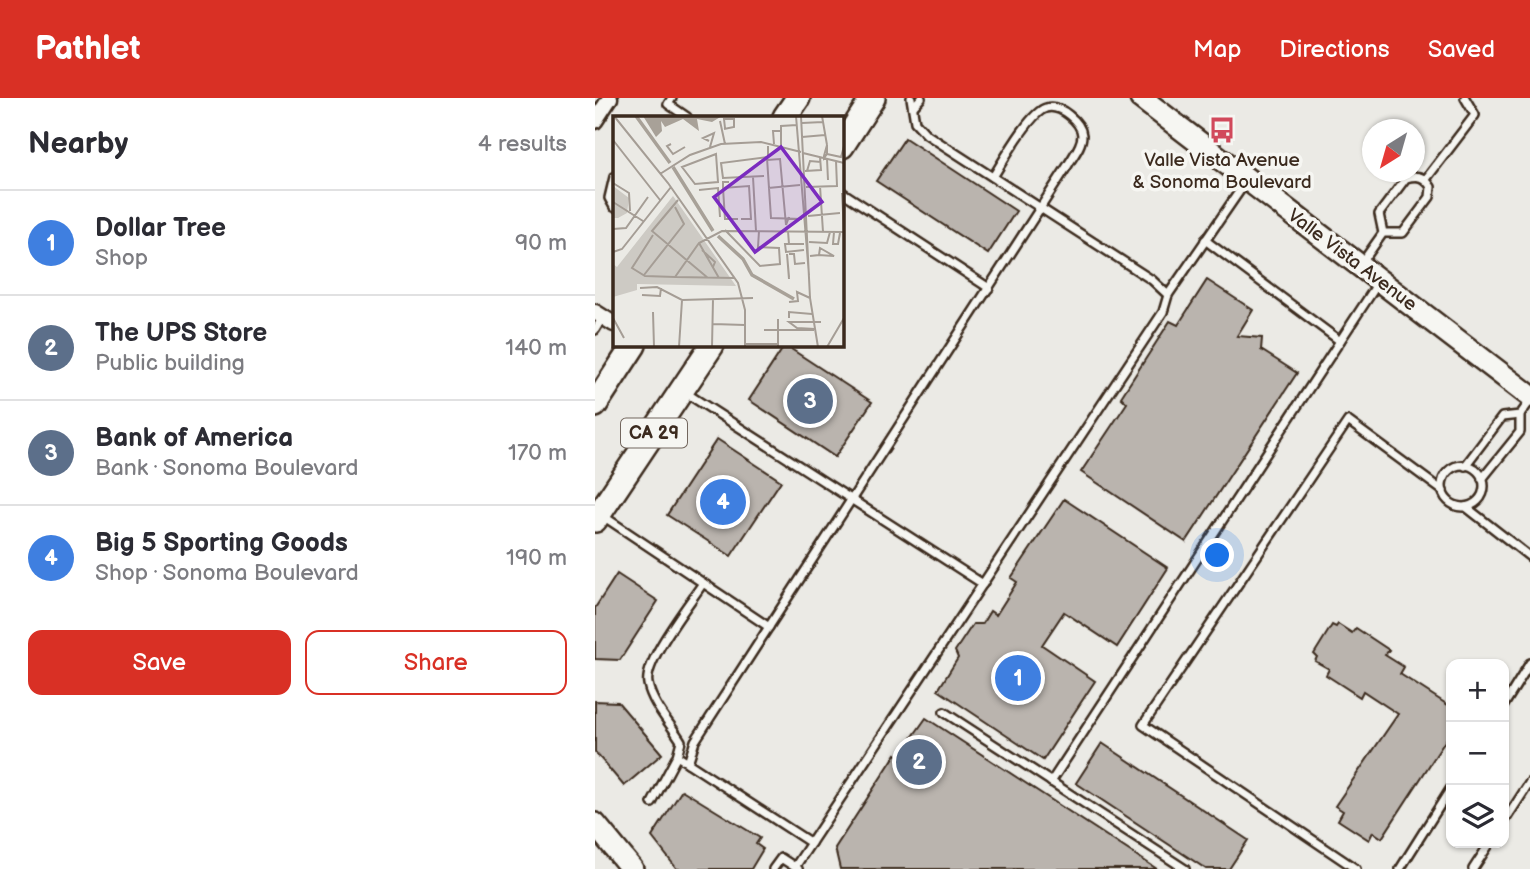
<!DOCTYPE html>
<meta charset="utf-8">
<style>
body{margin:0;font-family:"Balsamiq Sans",sans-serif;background:#f2f2f3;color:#2b2b33}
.controls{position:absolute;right:21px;bottom:21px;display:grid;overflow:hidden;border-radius:14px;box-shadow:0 2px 5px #0004}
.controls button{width:63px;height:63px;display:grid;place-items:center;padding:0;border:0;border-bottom:2px solid #e1e1e2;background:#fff;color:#2b2b33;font:35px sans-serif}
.compass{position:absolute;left:767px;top:21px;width:63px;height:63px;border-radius:50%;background:#fff;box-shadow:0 2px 5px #0004;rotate:217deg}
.you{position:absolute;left:623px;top:458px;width:24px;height:24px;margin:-18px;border:5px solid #fff;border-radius:50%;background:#1a73e8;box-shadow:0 0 0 10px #1a73e833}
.badge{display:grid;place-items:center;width:46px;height:46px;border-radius:50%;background:#d93025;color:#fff;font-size:23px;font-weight:700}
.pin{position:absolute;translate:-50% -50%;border:4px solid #fff;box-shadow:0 2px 7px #0006}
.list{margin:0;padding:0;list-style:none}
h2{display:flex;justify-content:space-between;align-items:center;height:91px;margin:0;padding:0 28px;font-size:30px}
h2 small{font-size:23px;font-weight:400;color:#7c7c81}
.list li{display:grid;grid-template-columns:46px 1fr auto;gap:21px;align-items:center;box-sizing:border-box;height:105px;padding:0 28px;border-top:2px solid #e1e1e2}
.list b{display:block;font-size:26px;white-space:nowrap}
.list p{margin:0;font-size:23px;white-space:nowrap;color:#7c7c81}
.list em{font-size:23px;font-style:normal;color:#7c7c81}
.actions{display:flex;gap:14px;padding:21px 28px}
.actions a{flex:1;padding:16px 0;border:2px solid #d93025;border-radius:14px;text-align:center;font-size:24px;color:#d93025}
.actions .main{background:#d93025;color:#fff}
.icon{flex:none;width:38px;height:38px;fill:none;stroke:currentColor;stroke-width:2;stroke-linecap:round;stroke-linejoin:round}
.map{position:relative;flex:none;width:935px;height:771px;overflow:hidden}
header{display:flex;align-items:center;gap:42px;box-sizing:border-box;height:98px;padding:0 35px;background:#d93025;color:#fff}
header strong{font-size:33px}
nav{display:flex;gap:38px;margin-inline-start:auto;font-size:24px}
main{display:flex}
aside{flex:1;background:#fff}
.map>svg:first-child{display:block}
.building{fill:#bab4ae;stroke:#3b2a1e;stroke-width:2}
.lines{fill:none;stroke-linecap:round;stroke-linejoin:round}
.lane-casing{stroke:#3b2a1e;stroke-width:12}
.street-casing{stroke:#3b2a1e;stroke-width:19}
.secondary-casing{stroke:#3b2a1e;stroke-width:26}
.primary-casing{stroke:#3b2a1e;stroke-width:28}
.lane{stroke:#f6f6f2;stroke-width:7}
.street{stroke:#f6f6f2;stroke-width:14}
.secondary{stroke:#f6f6f2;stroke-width:21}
.primary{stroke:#f6f6f2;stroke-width:23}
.labels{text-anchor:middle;stroke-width:7;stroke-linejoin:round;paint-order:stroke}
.shield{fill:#f6f6f2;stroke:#73675e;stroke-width:2}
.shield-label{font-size:18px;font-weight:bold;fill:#3b2a1e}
.poi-label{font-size:19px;fill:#3b2a1e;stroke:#f6f6f2}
.street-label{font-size:19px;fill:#3b2a1e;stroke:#f6f6f2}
.inset-river{fill:none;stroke:#a8a198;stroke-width:3.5}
.inset-road{fill:none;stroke:#a59d95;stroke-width:2}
.view{fill:#7b2cbf;fill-opacity:0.15;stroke:#7b2cbf;stroke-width:3.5}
.inset-edge{fill:none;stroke:#3b2a1e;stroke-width:3.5}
</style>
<header>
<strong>Pathlet</strong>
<nav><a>Map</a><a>Directions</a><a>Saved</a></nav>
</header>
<main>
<aside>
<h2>Nearby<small>4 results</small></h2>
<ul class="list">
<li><span class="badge" style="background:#3f7fe0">1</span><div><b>Dollar Tree</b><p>Shop</p></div><em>90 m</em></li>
<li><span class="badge" style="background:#5c6f8a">2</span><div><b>The UPS Store</b><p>Public building</p></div><em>140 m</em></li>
<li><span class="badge" style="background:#5c6f8a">3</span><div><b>Bank of America</b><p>Bank · Sonoma Boulevard</p></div><em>170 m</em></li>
<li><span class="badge" style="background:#3f7fe0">4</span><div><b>Big 5 Sporting Goods</b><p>Shop · Sonoma Boulevard</p></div><em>190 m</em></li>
</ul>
<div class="actions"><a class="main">Save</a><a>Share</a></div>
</aside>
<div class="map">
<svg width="935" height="771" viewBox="0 0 935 771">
<rect width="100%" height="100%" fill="#ebeae5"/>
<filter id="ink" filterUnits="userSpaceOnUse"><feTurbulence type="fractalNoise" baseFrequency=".0143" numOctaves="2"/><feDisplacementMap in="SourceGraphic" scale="14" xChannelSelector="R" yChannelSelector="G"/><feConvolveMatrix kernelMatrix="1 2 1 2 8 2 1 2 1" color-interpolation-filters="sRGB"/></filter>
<g filter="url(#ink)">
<g class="building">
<path d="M310,40L421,113L393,156L281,83Z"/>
<path d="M612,182L658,212L642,238L667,240L666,252L702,275L591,444L486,374L532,305L526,299L575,223L583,227Z"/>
<path d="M190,247L277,304L240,359L154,302Z"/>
<path d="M122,341L186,383L136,458L72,417Z"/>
<path d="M469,401L573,470L522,549L469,514L447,547L500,583L448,662L343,592L363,560L360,553L378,526H387L395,513L401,517L422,484L416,480Z"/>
<path d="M22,476L63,503L25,562L0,561V510Z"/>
<path d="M743,526L757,535L761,530L794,552L790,557L809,569L805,576L856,609V634L787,740L778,734L774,742L743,722L748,713L740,708L803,616L768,593L765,599L731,577L734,571L720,563L722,559L719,556L737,527L741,529Z"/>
<path d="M0,603L23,604L67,656L29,688L0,654Z"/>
<path d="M331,620L562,771H245L240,750L301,656L304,658Z"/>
<path d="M507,645L653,742L634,771H611L481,685Z"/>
<path d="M87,692L165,740L161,746L168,751L156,771H82L57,739Z"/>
</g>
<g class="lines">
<g class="lane-casing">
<g id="lane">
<path d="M77,0L73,6L92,19"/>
<path d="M318,9L326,0"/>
<path d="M19,79L14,100L19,109"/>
<path d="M831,81L880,17L870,0"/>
<path d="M247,94L394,190"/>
<path d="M610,142L745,243"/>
<path d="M766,166L788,135L784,116L811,80C823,77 829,78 836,89L835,99L808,135H788"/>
<path d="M573,197L650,85"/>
<path d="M0,232L8,219"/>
<path d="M91,295L388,486"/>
<circle cx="868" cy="388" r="21"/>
<path d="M870,368L907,319L925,317"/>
<path d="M887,381L925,334V317L935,303"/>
<path d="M871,409L935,459"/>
<path d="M8,418L174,529"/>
<path d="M909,607L935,565"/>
<path d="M349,614L590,771"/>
<path d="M93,665L82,658L86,643C75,625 57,606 53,586C48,564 95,505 108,485"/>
<path d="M456,684L783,185"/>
<path d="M57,705L82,658"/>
<path d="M909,724L935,684"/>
<path d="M216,745L93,665L100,643L473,67C478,58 487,48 487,37C486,24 465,6 451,10C435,14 407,65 398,79"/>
<path d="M200,769L568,214L573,197L557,182L331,36L320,24L316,0"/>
<path d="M178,771L186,760L203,771"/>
<path d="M761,771L548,627L753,323L848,393"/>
<path d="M805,771L856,690"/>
<path d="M878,771L895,745"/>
</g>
</g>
<g class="street-casing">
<g id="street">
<path d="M0,23L15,0"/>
<path d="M0,214L19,226"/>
</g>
</g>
<g class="secondary-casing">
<g id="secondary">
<path d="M546,0L935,298"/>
<path d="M0,726L37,771"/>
</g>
</g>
<g class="primary-casing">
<g id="primary">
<path d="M190,19L203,0"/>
<path d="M247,48L278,0"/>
<path d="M0,307L39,247"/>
<path d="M0,422L117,247"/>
</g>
</g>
<use href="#lane" class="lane"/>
<use href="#street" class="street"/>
<use href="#secondary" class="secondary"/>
<use href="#primary" class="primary"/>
</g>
</g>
<defs>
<g id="bus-bare" transform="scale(2.1)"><path d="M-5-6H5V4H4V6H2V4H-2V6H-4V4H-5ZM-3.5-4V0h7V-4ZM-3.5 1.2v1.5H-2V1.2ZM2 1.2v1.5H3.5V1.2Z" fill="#d1495b" stroke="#f6f6f2" stroke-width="2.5" paint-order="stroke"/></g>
</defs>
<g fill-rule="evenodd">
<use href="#bus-bare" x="627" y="32"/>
</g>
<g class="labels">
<rect class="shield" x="26" y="320.5" width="66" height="29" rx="5"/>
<g class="shield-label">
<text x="59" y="341">CA 29</text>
</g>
<g class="poi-label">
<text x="627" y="68">Valle Vista Avenue<tspan x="627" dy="22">&amp; Sonoma Boulevard</tspan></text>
</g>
<g class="street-label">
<text transform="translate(758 161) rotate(37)" y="7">Valle Vista Avenue</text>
</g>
</g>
<g transform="translate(18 18)">
<rect width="231" height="231" fill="#ebeae5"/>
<path d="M0,70L16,82L14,97L5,102H0ZM60,80L123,170L24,168V174L0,181V148L4,151Z" fill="#cdcac4"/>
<path d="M30,0H109L99,6L84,3L86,15L70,3L52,11L48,5L49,15L43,21Z" fill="#a8a198"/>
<path class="inset-river" d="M23,0L57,47M60,51L100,115M105,120L130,143L139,159L181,183"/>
<path class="inset-road" d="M1,0L55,67L125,167L132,194V231M183,0L196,159M188,0L197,182L205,231M209,0L214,29M107,5L112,28M189,7L210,6M111,13L121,11V3H111L112,12M189,21L212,19M0,24L47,84M96,25L90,22L101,17L97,31M58,28L54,30L60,38L72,31M161,28L160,15H168M214,29V38L211,42V40ZM168,30V10L184,9M190,37L231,47M103,38L105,66L82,68L69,51ZM214,38L228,41L231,30M154,42L158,102L189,103M214,43L215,64M154,44L167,43L173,109L176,101M192,55L208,54L207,41M194,55L197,45L208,46M47,58L77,39L108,28L148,26L188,36M151,60L110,62L108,47L155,41V30M140,61L143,115M116,66H110V72L136,70L138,103H128M0,67L16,77L17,95M207,70L210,116M193,71L224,70L223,45M110,72L112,103H125M155,72L187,69M86,74L105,72L107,101M229,77L231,116M65,84L39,115L95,162M0,86L30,105M195,100L227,97M0,113L13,112L35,81M112,114L147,150L167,148L166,132L145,131L146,115M175,115L176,128H191M221,116L220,128H225L227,117M40,119L19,152L32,160L62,161L86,127L109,115L231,116M196,126L214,127L217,116M86,127L106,162M176,128H172L173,136L191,134M89,134L102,146L100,151M0,136L9,133L58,71M174,138L176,163M174,138L176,161M176,138H181L182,148L192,147M197,140L206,139L207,132L221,140L205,139M31,159L71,108L62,91M62,161L122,162M27,172L44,171L69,184L140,182M29,179L47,180L48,172M176,186L185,185L184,176L197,182M40,196L41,231M0,202L11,222M176,202V196L199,198M100,208L132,209M202,213L184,212L176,206H208M151,214H201M132,228H165M66,231L69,184M99,231L100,183M165,231V203M214,231L231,202"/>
<path class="view" d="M168,31L209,86L142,136L101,81Z"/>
<rect width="231" height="231" class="inset-edge"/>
</g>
</svg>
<div class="controls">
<button>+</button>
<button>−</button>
<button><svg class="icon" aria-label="layers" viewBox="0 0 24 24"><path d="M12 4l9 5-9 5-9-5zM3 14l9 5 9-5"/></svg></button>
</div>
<svg class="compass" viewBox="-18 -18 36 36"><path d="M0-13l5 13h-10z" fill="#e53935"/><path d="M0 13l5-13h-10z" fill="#7c7c81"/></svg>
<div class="you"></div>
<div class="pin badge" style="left:423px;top:580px;background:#3f7fe0">1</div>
<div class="pin badge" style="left:324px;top:664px;background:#5c6f8a">2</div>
<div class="pin badge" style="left:215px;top:303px;background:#5c6f8a">3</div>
<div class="pin badge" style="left:128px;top:404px;background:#3f7fe0">4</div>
</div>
</main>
